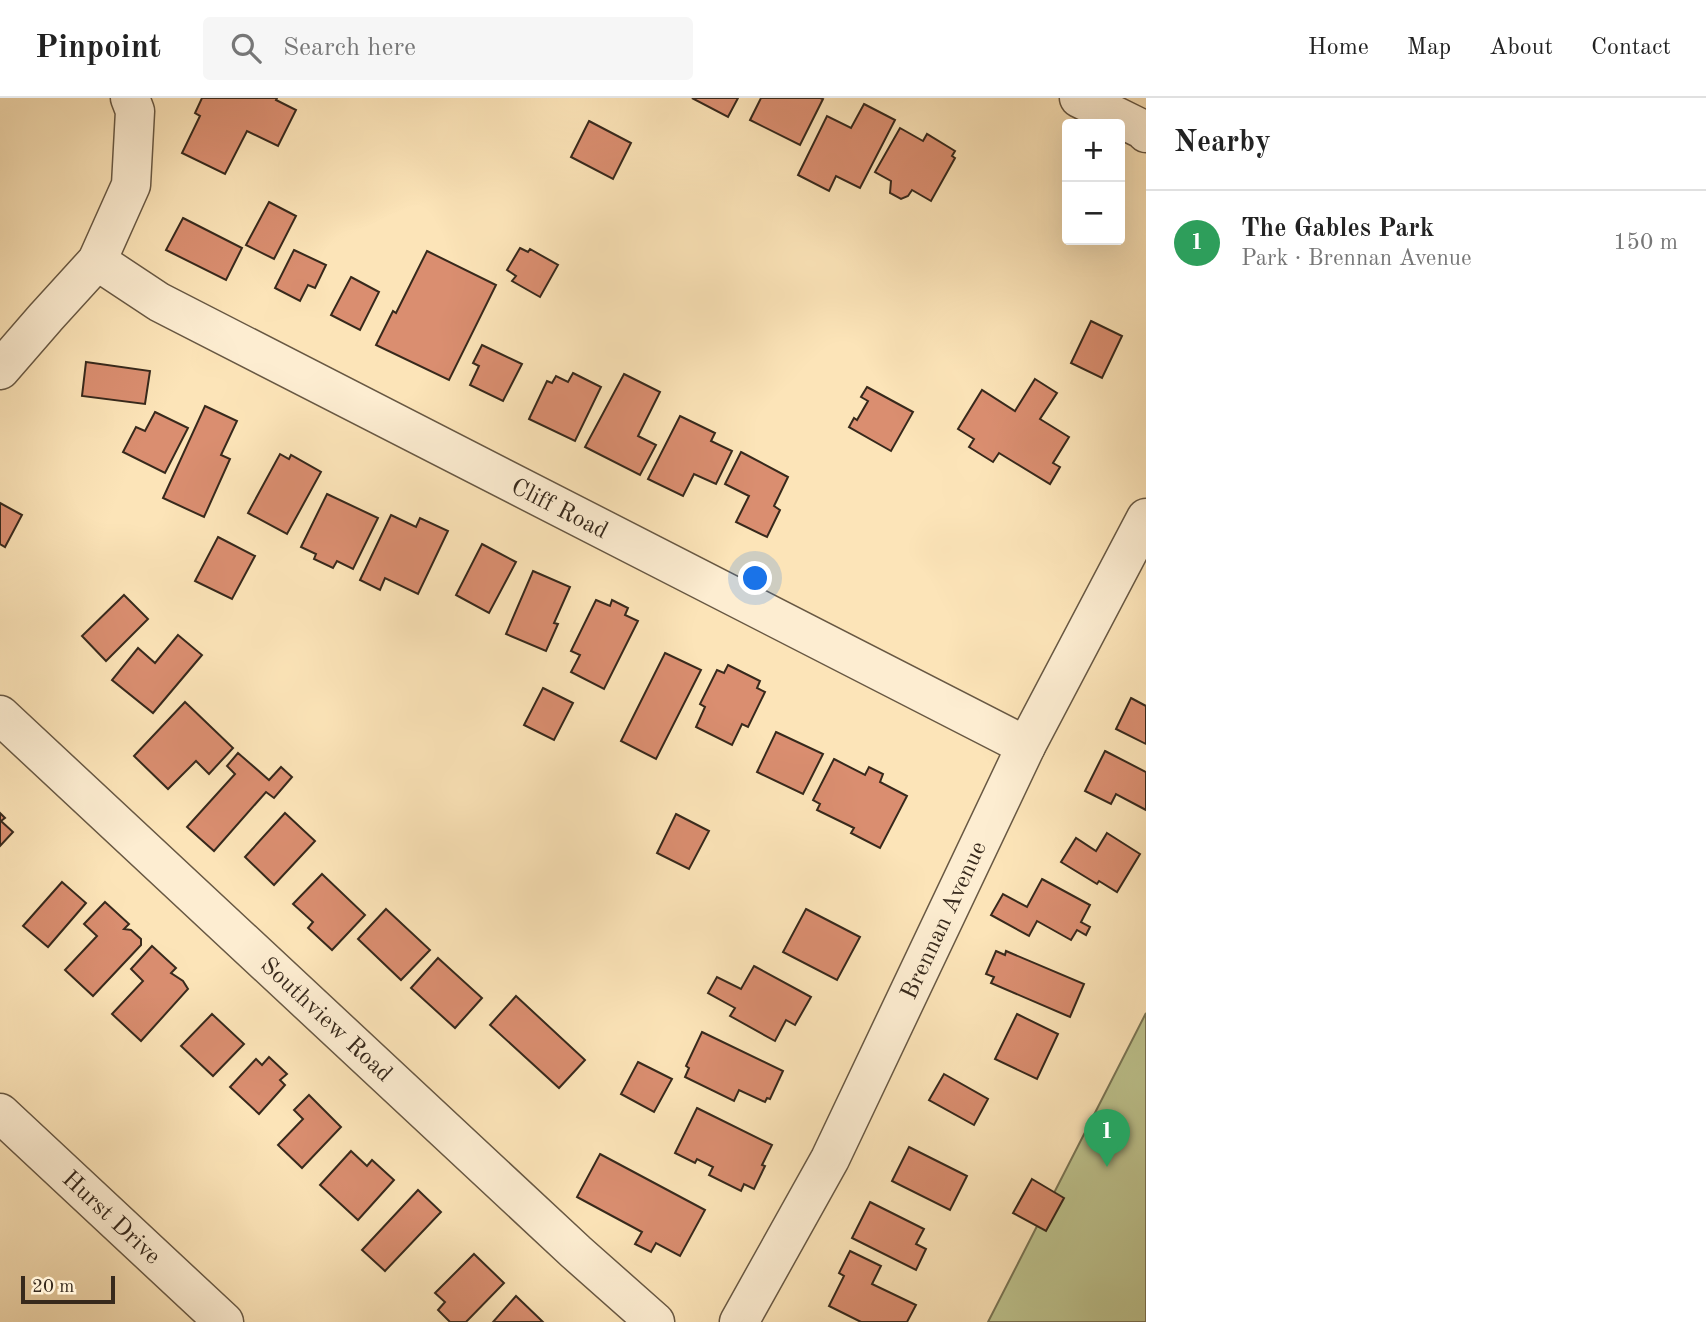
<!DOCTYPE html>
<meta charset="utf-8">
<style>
body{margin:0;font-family:"Old Standard TT",serif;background:#f6f6f6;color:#222}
.controls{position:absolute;right:21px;top:21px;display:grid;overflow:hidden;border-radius:7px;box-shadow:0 7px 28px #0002}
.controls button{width:63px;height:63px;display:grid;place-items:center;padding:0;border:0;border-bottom:2px solid #e0e0e0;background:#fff;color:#222;font:35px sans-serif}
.scale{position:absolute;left:21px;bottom:18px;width:94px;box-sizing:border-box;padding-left:7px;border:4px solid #37291c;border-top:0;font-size:19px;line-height:24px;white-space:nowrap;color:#37291c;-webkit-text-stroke:5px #fdedd1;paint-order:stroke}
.you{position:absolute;left:756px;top:481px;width:24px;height:24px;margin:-18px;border:5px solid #fff;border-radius:50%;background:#1a73e8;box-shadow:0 0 0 10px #1a73e833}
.badge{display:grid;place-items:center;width:46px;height:46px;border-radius:50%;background:#8f2418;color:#fff;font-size:23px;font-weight:700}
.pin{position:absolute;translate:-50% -58px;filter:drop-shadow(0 2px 4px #0008)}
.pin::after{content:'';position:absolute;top:37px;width:24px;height:21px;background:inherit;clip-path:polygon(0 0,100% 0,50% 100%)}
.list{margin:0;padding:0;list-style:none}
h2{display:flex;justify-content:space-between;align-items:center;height:91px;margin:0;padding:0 28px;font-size:30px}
h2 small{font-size:23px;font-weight:400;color:#767676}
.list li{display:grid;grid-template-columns:46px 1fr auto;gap:21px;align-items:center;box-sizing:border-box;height:105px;padding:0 28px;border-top:2px solid #e0e0e0}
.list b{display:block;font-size:26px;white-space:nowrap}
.list p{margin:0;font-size:23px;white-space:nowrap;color:#767676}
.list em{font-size:23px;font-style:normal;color:#767676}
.icon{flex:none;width:38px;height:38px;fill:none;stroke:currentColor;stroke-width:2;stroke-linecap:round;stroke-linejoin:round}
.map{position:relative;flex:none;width:1146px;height:1224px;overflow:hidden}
header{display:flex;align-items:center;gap:42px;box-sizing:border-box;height:98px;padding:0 35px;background:#fff;border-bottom:2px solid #e0e0e0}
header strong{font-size:33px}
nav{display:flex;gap:38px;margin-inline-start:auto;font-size:24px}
.search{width:490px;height:63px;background:#f6f6f6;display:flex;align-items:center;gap:18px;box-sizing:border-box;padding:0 24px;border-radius:7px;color:#767676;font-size:26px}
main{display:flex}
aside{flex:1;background:#fff}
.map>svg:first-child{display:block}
.park{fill:#bec48f;stroke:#7a7656;stroke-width:2}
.building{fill:#da8e70;stroke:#37291c;stroke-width:2}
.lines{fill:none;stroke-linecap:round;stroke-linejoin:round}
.minor-casing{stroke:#685843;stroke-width:41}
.minor{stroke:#fdedd1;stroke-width:38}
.labels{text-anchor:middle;stroke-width:7;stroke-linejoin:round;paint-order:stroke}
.street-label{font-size:24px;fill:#37291c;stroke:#fdedd1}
</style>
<header>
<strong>Pinpoint</strong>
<div class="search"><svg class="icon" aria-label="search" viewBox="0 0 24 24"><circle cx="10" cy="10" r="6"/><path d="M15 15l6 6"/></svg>Search here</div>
<nav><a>Home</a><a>Map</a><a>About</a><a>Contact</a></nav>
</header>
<main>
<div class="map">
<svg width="1146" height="1224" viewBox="0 0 1146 1224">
<rect width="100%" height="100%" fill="#fce4b8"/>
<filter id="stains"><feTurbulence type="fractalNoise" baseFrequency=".00286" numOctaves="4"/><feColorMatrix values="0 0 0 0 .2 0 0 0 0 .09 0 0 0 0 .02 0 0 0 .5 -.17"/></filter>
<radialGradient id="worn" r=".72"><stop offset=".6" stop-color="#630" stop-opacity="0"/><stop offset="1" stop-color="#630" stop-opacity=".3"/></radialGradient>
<path class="park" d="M1146,915V1224H988Z"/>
<g class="building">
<path d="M202,0H277L276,2L296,12L278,48L247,33L225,76L182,55L200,18L195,15Z"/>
<path d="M692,0H738L728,19Z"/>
<path d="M761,0H820L823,1L800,47L750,22Z"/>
<path d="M864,6L895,22L860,90L836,78L829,93L798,77L827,18L851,30Z"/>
<path d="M589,23L631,45L613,81L571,59Z"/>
<path d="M900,30L923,43L927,36L955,53L952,58L955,60L931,103L912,92L908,98L901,101L890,95L891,83L875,74Z"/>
<path d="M269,104L296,118L274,161L246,147Z"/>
<path d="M183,120L242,150L226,182L166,152Z"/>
<path d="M520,150L528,154L530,151L558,167L540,199L512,183L516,178L507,172Z"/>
<path d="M294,152L326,167L315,190L308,187L300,203L275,190Z"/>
<path d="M427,153L496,187L449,282L376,247L393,213L396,215Z"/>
<path d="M351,179L379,194L360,232L331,217Z"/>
<path d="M1091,223L1122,238L1102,280L1071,265Z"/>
<path d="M482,247L522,266L503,303L470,287L479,268L473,265Z"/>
<path d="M86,264L150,273L145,306L82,298Z"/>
<path d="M573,275L601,289L575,343L529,321L547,283L552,285L556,278L568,284Z"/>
<path d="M624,276L660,294L638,338L656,347L640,377L585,349Z"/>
<path d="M1035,281L1057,295L1040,321L1069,339L1053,365L1060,369L1050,386L999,355L993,364L969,349L974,341L958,331L982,292L1015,313Z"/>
<path d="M867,289L913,314L891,353L849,329L854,320L857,322L868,303L861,299Z"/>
<path d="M205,308L237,323L221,357L230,361L204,419L163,400Z"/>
<path d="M155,314L188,330L165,375L123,354L136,329L145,333Z"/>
<path d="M680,318L715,335L711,343L732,353L716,386L694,376L683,398L648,381Z"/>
<path d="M741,354L788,379L774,408L780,412L767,439L736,424L749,398L725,386Z"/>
<path d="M280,356L289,361L291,357L321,374L287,436L248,415Z"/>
<path d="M327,396L378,420L353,471L337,463L333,470L314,461L316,456L301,449Z"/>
<path d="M0,405L22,417L5,449L0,446Z"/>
<path d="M391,417L416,429L420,420L448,433L418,496L385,480L380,492L360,482Z"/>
<path d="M218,439L255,458L232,501L195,483Z"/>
<path d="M482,446L516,464L489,515L456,497Z"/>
<path d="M533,473L570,489L554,525L558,526L546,553L506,536Z"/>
<path d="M124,497L148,521L106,563L82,538Z"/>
<path d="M596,502L610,508L612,502L628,510L625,517L638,523L604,591L571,574L580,557L571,553Z"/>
<path d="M178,537L202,557L153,615L112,582L138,550L155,565Z"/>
<path d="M665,555L701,572L656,661L621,643Z"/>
<path d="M728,567L760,583L757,590L765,594L748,629L742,626L732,647L696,629L705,609L700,606L717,572L724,575Z"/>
<path d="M543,590L573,605L554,642L524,627Z"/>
<path d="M1131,600L1146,608V646L1116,631Z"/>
<path d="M185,604L233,650L209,676L196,663L168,691L134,658Z"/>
<path d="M776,634L823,656L803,696L757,674Z"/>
<path d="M1105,653L1146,674V712L1116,696L1111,706L1085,693Z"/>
<path d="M238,655L269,682L281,669L292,679L274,700L266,694L214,753L187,729L235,676L227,668Z"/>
<path d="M834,661L865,677L869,669L883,676L880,684L907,698L880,750L851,735L854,730L817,712L820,706L813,702Z"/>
<path d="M0,715L5,720L1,723L13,734L0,748Z"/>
<path d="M285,715L315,743L274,787L245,759Z"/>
<path d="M676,716L709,733L689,771L657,755Z"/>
<path d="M1107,735L1140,756L1117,794L1099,783L1097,786L1061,764L1076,740L1096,753Z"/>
<path d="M322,776L365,817L332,852L308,830L313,824L293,806Z"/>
<path d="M1042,781L1090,807L1081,824L1090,829L1086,837L1077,832L1071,842L1037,823L1029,838L991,817L1003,796L1027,809Z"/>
<path d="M62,784L86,805L48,849L23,828Z"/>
<path d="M105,804L129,826L124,831L131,832L141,841V847L93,898L65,872L97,838L84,826Z"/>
<path d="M386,811L430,852L401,882L358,841Z"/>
<path d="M806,811L860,839L837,882L783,854Z"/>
<path d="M152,848L176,870L171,875L183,883L188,891L141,943L112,916L143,883L131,871Z"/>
<path d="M996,853L1005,857L1006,853L1084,886L1070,919L991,885L994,879L986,876Z"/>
<path d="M438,860L482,900L455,930L411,890Z"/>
<path d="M754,868L811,899L795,927L786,922L775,943L730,918L735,910L708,895L717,879L741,891Z"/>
<path d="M516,898L585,962L559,990L490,927Z"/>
<path d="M212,916L244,946L213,978L181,948Z"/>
<path d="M1017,916L1058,936L1037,981L995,961Z"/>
<path d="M702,934L783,973L770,1001L767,1000L765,1004L739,992L734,1003L685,979L689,970L686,968Z"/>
<path d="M269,959L287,976L280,982L285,987L259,1016L230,989L256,961L262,967Z"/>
<path d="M638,964L672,981L654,1014L621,996Z"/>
<path d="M944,976L988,1001L974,1027L929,1002Z"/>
<path d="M309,997L341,1029L302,1070L278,1047L303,1021L294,1012Z"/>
<path d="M697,1010L772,1047L762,1067L765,1068L754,1091L744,1086L741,1093L709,1077L713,1069L697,1061L695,1065L675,1055Z"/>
<path d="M909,1049L967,1078L950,1112L892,1083Z"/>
<path d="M351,1053L367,1068L372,1062L394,1082L358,1122L320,1087Z"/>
<path d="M600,1056L705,1112L680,1158L656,1145L651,1154L635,1146L642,1134L577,1099Z"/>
<path d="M1032,1081L1064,1100L1046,1133L1013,1115Z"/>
<path d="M418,1092L441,1114L385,1173L362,1152Z"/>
<path d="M870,1104L924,1131L916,1146L926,1151L916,1172L852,1140Z"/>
<path d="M850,1153L881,1168L872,1186L916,1207L907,1224H861L829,1208L844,1178L839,1175Z"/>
<path d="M474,1156L504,1185L466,1224H450L438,1212L445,1204L435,1195Z"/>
<path d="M516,1198L543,1224H493Z"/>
</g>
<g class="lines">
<g class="minor-casing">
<g id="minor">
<path d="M1079,0L1144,32L1146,35"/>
<path d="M97,163L159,204L1026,648"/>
<path d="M0,272L46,219L97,163L131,87L135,13L130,0"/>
<path d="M0,617L576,1154L655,1224"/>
<path d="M0,1015L224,1224"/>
<path d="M739,1224L830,1061L1026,648L1146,420"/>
</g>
</g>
<use href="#minor" class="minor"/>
</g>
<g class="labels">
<g class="street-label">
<text transform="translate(560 410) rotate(27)" y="8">Cliff Road</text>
<text transform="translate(943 822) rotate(-65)" y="8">Brennan Avenue</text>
<text transform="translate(327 921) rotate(43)" y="8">Southview Road</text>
<text transform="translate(112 1119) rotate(43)" y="8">Hurst Drive</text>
</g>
</g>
<rect width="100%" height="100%" filter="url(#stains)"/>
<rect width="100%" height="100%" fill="url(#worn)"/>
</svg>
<div class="controls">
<button>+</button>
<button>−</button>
</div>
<div class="scale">20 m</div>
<div class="you"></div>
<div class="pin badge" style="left:1107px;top:1069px;background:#2e9e5b">1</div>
</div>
<aside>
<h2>Nearby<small></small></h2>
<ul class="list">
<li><span class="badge" style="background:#2e9e5b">1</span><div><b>The Gables Park</b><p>Park · Brennan Avenue</p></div><em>150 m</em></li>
</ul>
</aside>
</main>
